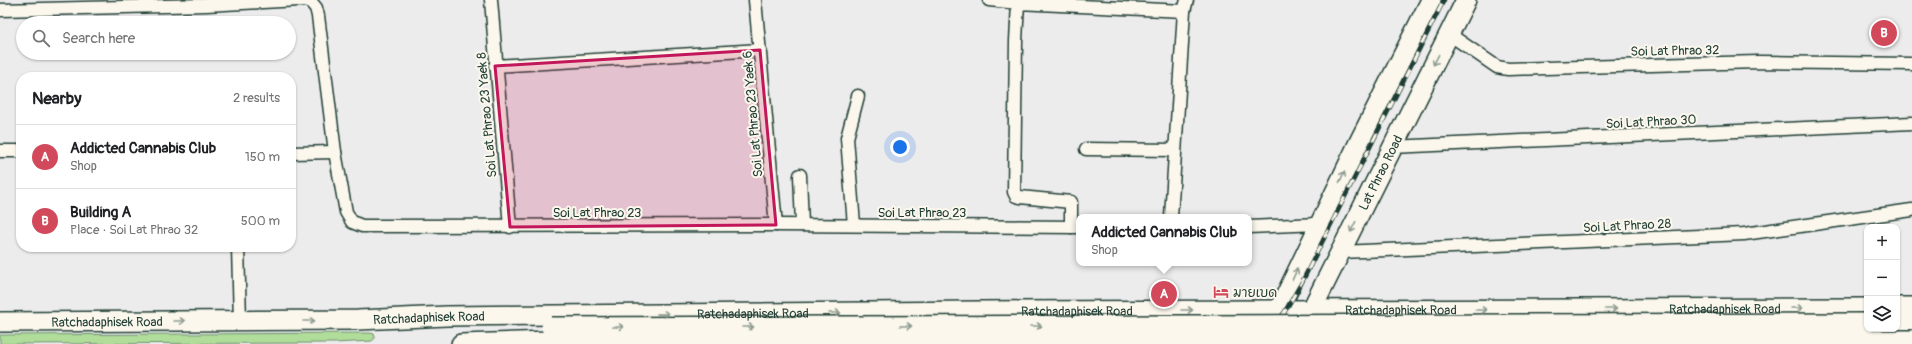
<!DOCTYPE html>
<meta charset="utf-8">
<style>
body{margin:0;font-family:Pangolin,"Playpen Sans Thai",sans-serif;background:#f2f2f2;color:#202124}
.controls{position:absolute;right:12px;bottom:12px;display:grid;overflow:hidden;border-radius:8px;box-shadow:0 1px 3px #0004}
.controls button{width:36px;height:36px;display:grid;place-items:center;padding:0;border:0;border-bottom:1px solid #e0e0e0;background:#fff;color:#202124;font:20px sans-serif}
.you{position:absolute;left:900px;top:147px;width:14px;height:14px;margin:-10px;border:3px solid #fff;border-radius:50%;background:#1a73e8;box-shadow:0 0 0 6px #1a73e833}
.badge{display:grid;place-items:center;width:26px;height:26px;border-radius:50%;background:#d1495b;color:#fff;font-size:13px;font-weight:700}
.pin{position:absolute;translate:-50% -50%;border:2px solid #fff;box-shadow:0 1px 4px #0006}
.popup{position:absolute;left:1076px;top:214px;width:176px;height:52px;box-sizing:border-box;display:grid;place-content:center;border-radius:8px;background:#fff;filter:drop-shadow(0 1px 3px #0005);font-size:13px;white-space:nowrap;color:#757577}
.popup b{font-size:15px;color:#202124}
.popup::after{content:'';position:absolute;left:50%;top:100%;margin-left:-8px;border:8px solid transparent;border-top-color:#fff}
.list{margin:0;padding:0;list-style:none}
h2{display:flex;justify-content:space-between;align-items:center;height:52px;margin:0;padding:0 16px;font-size:17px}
h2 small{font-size:13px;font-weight:400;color:#757577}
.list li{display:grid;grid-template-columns:26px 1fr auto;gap:12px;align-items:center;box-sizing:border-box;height:64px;padding:0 16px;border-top:1px solid #e0e0e0}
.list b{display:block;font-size:15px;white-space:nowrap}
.list p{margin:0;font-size:13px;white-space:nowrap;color:#757577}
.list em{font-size:13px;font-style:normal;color:#757577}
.icon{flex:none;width:22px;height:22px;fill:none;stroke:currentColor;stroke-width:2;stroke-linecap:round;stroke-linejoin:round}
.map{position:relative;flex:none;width:1912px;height:344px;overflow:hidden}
.search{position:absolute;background:#fff;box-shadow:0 1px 3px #0004;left:16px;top:16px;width:280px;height:44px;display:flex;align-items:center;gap:10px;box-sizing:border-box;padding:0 14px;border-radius:22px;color:#757577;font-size:15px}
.panel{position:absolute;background:#fff;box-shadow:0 1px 3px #0004;left:16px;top:72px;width:280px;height:180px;border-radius:16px}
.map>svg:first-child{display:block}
.green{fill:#b1dd9b;stroke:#688d68}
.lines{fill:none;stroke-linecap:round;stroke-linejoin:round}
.street-casing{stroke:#1f3d34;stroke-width:15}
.primary-casing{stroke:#1f3d34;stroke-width:22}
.street{stroke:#fbf7ec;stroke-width:12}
.primary{stroke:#fbf7ec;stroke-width:19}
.rail-casing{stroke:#1f3d34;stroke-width:4.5}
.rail{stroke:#fbf7ec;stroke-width:3;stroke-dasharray:9;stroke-linecap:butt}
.primary-bridge-casing{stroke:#1f3d34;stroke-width:22;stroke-linecap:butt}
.primary-bridge{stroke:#fbf7ec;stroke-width:19}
.oneway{stroke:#8d9a90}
.marked{fill:#c2185b;fill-opacity:0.2;stroke:#c2185b;stroke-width:3;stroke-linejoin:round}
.labels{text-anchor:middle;stroke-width:4;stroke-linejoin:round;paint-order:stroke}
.street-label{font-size:13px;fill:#1f3d34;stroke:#fbf7ec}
.poi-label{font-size:13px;fill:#1f3d34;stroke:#fbf7ec;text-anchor:start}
</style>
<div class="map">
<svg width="1912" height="344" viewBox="0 0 1912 344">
<rect width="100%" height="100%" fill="#edeced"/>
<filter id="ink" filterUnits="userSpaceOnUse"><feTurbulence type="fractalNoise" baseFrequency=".025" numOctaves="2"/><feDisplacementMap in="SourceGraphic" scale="8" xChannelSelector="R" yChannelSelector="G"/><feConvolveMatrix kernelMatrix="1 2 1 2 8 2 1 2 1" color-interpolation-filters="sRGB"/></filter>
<g filter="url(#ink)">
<path class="green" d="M370,333L374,334L375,338L372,341L334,343L0,344V335Z"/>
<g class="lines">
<g class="street-casing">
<g id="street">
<path d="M302,0L310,1L316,8L318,16L335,152L346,212L352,222L362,226L776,225L1079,227"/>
<path d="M491,0L510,227"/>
<path d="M755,0L776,225"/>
<path d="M989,0L1018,3"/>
<path d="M0,10L206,5L299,0"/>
<path d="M1449,34L1497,67L1508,69L1758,62L1912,64"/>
<path d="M495,66L760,50"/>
<path d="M1392,147L1912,123"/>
<path d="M1086,149L1174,150"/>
<path d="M0,151H21"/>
<path d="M291,153L335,152"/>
<path d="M800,175L802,225"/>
<path d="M1171,217L1184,11L1187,0"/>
<path d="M854,225L847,138L858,96"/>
<path d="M1071,227V202L1020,197L1016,196L1014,192L1016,41L1018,3L1184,11"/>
<path d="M1249,227L1319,224"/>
<path d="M238,247L240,321"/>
<path d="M1341,252L1744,234L1912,210"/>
</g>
</g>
<g class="primary-casing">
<g id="primary">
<path d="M1897,307H1912"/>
<path d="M1274,320L1360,140L1431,0"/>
<path id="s1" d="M1306,321L1466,0"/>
<path id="s2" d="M0,322L358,320L447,316L980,311L1867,308"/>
<path d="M1897,323L1912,322"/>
<path d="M461,344L550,341"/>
</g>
</g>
<use href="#street" class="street"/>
<use href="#primary" class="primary"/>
<g class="rail-casing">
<path id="rail" d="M1258,344L1284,313L1303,280L1444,0"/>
</g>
<use href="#rail" class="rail"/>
<g class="primary-bridge-casing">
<g id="primary-bridge">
<path d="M551,327L1867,323"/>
<path d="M550,341L1912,340"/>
</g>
</g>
<use href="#primary-bridge" class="primary-bridge"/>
</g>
<defs><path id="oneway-shaft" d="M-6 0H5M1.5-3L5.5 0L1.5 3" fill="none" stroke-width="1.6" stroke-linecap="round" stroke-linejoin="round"/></defs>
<g class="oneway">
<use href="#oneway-shaft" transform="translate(1436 60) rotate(117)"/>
<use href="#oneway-shaft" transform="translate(1342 177) rotate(-64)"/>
<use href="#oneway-shaft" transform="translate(1353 227) rotate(116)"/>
<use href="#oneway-shaft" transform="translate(1295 274) rotate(-65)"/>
<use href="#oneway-shaft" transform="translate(1797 308)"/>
<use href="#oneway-shaft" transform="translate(1611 309)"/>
<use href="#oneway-shaft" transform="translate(1187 310)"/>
<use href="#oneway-shaft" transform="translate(1481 310)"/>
<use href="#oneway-shaft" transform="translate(835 313)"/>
<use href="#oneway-shaft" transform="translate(663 314) rotate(-1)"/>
<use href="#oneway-shaft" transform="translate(179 321)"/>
<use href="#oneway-shaft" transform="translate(309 321)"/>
<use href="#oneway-shaft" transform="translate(906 326)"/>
<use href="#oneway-shaft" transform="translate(1036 326)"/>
<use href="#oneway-shaft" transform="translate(618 327)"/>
<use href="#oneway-shaft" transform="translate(748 327)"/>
</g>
</g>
<path class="marked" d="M760,50L776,225L510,227L495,66Z"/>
<defs>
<g id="hotel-bare" transform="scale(1.2)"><path d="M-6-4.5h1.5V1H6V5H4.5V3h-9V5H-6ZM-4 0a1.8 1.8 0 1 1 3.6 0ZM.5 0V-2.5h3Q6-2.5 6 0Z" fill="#d1495b" stroke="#fbf7ec" stroke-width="2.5" paint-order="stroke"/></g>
</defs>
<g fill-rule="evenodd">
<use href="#hotel-bare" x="1221" y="292"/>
</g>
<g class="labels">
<g class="street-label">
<text transform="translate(1675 50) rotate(-1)" y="5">Soi Lat Phrao 32</text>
<text transform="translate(752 114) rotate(-95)" y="5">Soi Lat Phrao 23 Yaek 6</text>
<text transform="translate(486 115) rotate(-95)" y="5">Soi Lat Phrao 23 Yaek 8</text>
<text transform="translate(1651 121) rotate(-3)" y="5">Soi Lat Phrao 30</text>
<text dy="5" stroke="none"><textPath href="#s1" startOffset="166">Lat Phrao Road</textPath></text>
<text x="597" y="217">Soi Lat Phrao 23</text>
<text x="922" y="217">Soi Lat Phrao 23</text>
<text transform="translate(1627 225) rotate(-3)" y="5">Soi Lat Phrao 28</text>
<text dy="5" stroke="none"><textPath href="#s2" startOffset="1725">Ratchadaphisek Road</textPath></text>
<text dy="5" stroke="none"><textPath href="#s2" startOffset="1401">Ratchadaphisek Road</textPath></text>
<text dy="5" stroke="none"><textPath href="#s2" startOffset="1077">Ratchadaphisek Road</textPath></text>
<text dy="5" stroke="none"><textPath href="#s2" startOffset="753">Ratchadaphisek Road</textPath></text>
<text dy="5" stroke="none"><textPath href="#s2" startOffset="429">Ratchadaphisek Road</textPath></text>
<text dy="5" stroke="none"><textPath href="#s2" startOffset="107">Ratchadaphisek Road</textPath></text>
</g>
<g class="poi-label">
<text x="1233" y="297">มายเบด</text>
</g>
</g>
</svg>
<div class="controls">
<button>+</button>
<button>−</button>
<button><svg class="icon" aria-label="layers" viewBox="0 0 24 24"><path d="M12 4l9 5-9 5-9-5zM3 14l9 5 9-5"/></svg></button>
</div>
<div class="you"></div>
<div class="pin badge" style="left:1164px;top:294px">A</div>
<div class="popup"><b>Addicted Cannabis Club</b>Shop</div>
<div class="pin badge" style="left:1884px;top:33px">B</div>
<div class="search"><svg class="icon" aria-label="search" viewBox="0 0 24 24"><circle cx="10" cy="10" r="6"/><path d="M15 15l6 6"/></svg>Search here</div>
<section class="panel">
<h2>Nearby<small>2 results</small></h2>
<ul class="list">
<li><span class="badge">A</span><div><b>Addicted Cannabis Club</b><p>Shop</p></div><em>150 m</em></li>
<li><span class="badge">B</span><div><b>Building A</b><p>Place · Soi Lat Phrao 32</p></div><em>500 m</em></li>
</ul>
</section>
</div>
